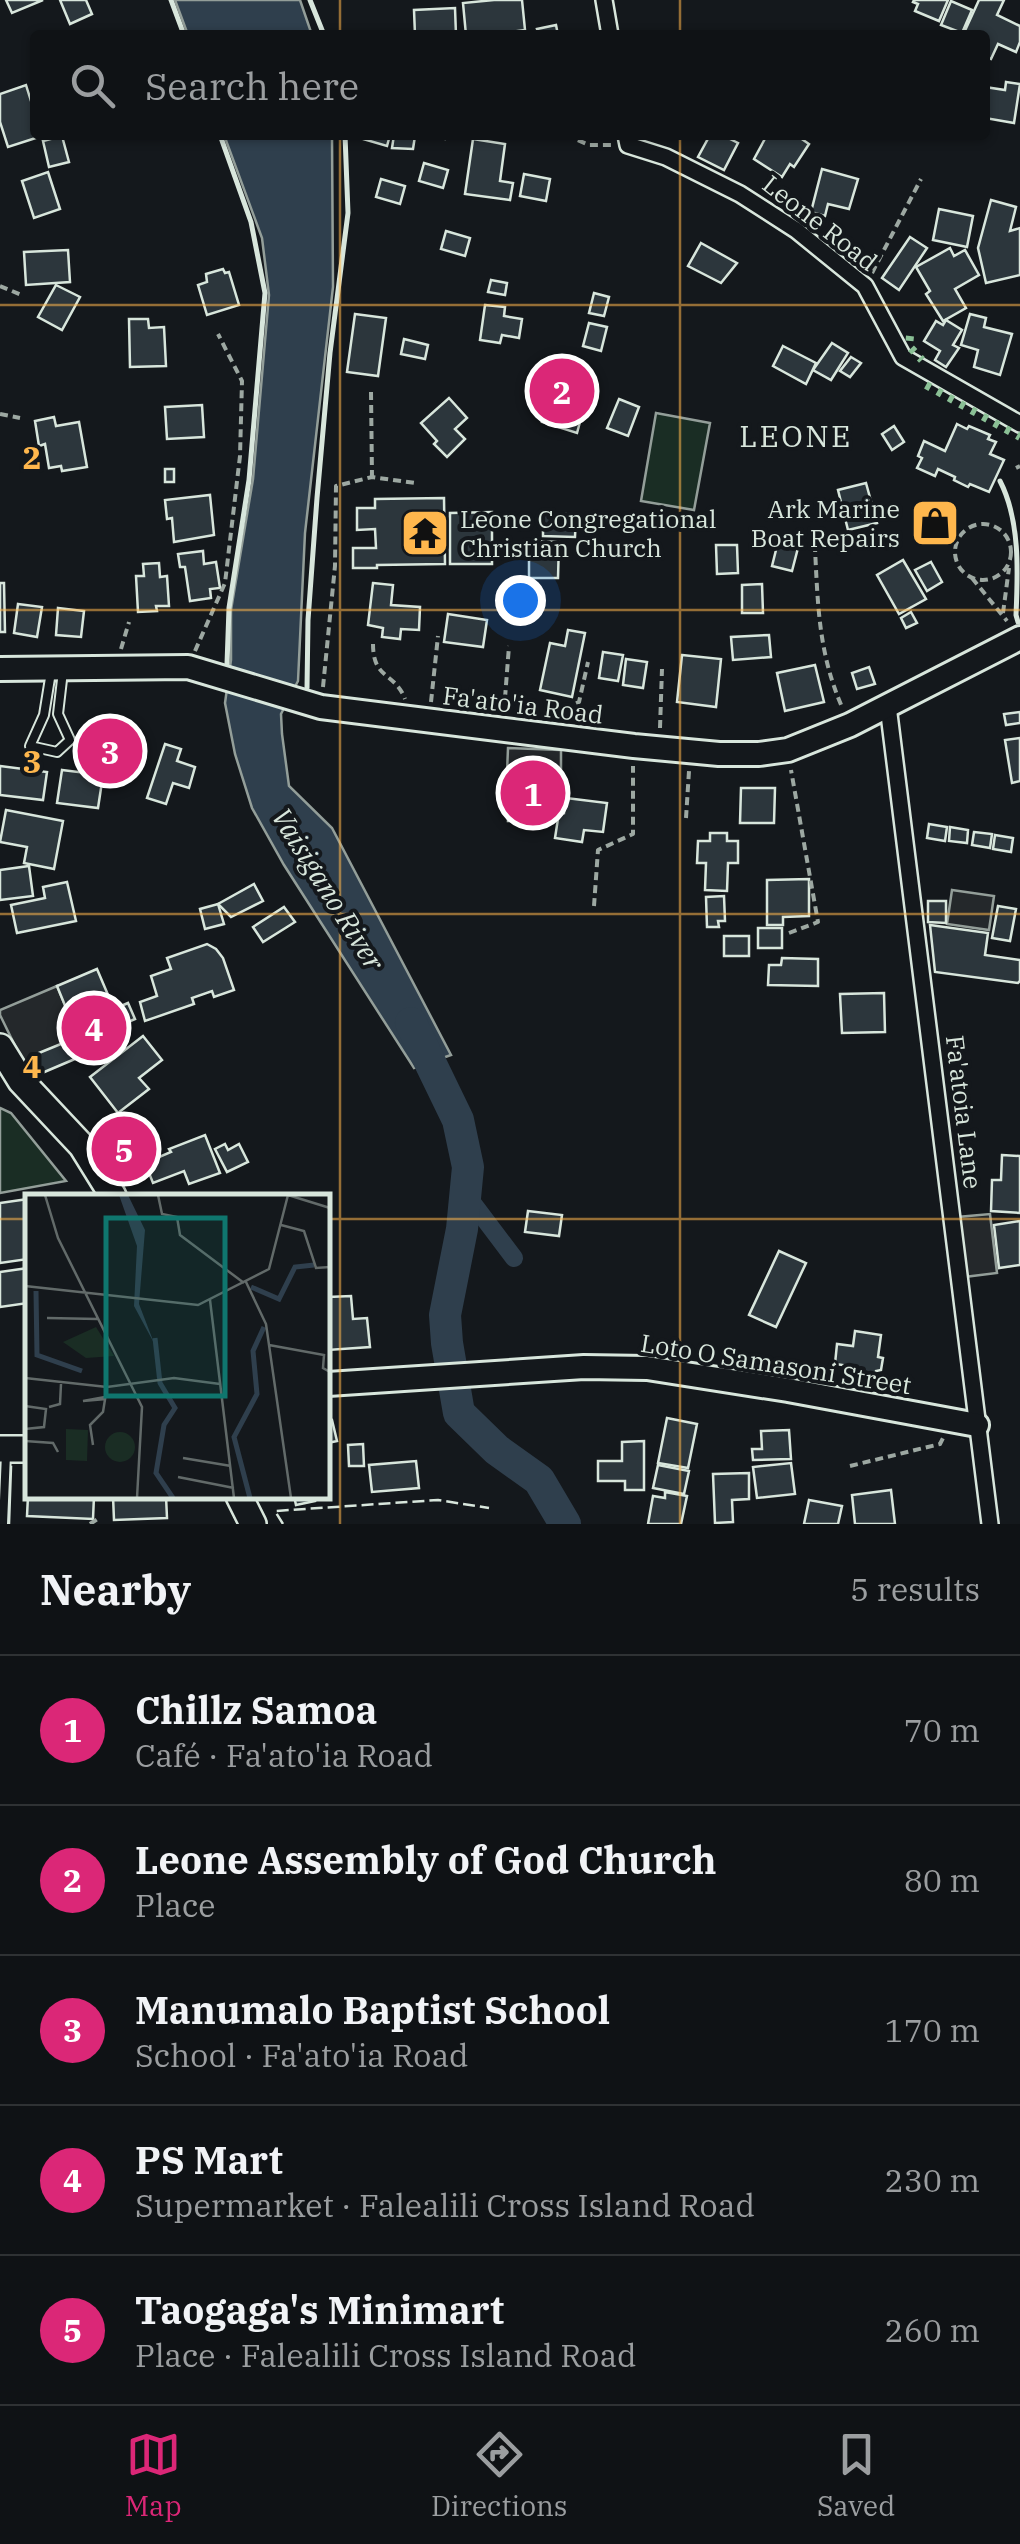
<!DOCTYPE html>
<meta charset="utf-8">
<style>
body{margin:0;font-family:"IBM Plex Serif",serif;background:#1d2022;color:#f1f3f6}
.you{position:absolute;left:520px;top:600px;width:35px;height:35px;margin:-25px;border:8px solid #fff;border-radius:50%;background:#1a73e8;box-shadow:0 0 0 15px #1a73e833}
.badge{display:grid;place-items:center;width:65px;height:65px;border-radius:50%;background:#db2777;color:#fff;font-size:32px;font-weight:700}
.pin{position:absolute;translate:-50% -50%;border:5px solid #fff;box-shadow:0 2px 10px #0006}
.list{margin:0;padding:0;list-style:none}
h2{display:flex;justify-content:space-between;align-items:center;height:130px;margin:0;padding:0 40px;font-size:42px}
h2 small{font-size:32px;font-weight:400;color:#9b9ea0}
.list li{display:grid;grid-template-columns:65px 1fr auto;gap:30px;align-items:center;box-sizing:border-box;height:150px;padding:0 40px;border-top:2px solid #2f3234}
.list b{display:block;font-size:38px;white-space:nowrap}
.list p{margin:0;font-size:32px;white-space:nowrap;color:#9b9ea0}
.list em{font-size:32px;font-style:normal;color:#9b9ea0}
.icon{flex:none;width:55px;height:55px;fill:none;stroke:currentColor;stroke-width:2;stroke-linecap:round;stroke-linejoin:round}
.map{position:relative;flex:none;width:1020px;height:1524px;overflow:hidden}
.search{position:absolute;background:#0f1215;box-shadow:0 2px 8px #0004;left:30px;right:30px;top:30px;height:110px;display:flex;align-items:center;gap:25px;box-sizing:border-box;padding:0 35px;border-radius:10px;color:#9b9ea0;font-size:38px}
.sheet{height:880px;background:#0f1215}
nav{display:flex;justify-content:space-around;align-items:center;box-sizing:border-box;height:140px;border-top:2px solid #2f3234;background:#0f1215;font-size:28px;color:#9b9ea0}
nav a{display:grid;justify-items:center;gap:5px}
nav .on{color:#db2777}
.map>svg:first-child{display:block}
.green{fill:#1a2d24;stroke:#939e99;stroke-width:2.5}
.parking{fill:#24282b;stroke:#939e99;stroke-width:2.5}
.water{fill:#2f3f4d;stroke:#939e99;stroke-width:2.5}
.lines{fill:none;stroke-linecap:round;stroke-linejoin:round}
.canal{stroke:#2f3f4d;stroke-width:18}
.river{stroke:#2f3f4d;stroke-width:32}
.building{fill:#2c363c;stroke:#d8e6dc;stroke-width:2.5}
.service-casing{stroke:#d8e6dc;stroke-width:12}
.minor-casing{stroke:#d8e6dc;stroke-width:20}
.secondary-casing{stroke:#d8e6dc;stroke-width:28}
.primary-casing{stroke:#d8e6dc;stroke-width:30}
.path{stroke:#9da8a2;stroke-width:4;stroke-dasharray:8 5;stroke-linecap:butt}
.service{stroke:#14181c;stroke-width:8}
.minor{stroke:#14181c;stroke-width:15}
.secondary{stroke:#14181c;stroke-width:22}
.primary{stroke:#14181c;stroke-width:25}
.hedge{stroke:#8ac095;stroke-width:8;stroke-dasharray:5 8;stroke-linecap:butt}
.fence{stroke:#d8e6dc;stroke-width:2.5;stroke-dasharray:12 5;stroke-linecap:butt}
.wall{stroke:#d8e6dc;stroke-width:5}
.grid{fill:none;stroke:#ffb74d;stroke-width:2.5;stroke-opacity:0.55}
.labels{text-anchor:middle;stroke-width:8;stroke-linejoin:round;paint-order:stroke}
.street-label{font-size:25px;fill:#d8e6dc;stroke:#14181c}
.poi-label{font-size:25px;fill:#d8e6dc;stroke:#14181c;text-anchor:end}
.water-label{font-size:28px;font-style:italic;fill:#d8e6dc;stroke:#14181c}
.quarter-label{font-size:30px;letter-spacing:2.5px;fill:#d8e6dc;stroke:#14181c}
.inset-river{fill:none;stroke:#2f3f4d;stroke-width:5}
.inset-road{fill:none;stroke:#626a69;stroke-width:2.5}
.view{fill:#0f766e;fill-opacity:0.15;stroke:#0f766e;stroke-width:5}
.inset-edge{fill:none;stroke:#d8e6dc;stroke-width:5}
.grid-label{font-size:32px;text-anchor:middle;font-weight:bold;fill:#ffb74d;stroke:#14181c;stroke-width:8;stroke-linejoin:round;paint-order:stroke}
</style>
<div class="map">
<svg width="1020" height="1524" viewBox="0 0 1020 1524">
<rect width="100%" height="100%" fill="#14181c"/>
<g class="green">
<path d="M656,413L710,423L694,510L641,501Z"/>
<path d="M0,1108L11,1113L66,1181L0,1193Z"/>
</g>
<g class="parking">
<path d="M508,748L561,750V774L507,773Z"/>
<path d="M952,890L994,896L989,930L947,924Z"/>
<path d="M57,986L78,1037L35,1056L42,1073L34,1075L20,1056L0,1015V1010Z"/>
<path d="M990,1214L997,1273L964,1277L958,1217Z"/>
</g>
<g class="water">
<path d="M175,0H300L312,35H188Z"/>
<path d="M224,135H332L333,287L305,533L298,681L281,714L282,734L289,786L332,828L451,1055L414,1068L284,865L252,808L235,754L225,703L231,660V610L253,479L269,295L262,238Z"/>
</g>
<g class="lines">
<path class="canal" d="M465,1193L514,1258"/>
<path class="river" d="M411,1023L458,1120L468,1167L462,1229L445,1315L447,1343L459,1413L497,1450L539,1480L565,1524"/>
</g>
<g class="building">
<path d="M6,0H43L12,13Z"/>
<path d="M60,0H86L92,14L70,24Z"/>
<path d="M494,0H522L525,30L510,32V35H466L463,3Z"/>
<path d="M914,0H948L939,21L915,11L918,4L913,2Z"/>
<path d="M979,0H1004L997,15L1020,26V42L1016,52L998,44L991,59L985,57V35H963Z"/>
<path d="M951,1L972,10L962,33L941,25Z"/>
<path d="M455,8L456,35H415L414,10Z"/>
<path d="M556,25L558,35H539L537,29Z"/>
<path d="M1006,82L1020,84L1014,123L985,118V87L1005,90Z"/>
<path d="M26,85L35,114V135L42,136L8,147L0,122V94Z"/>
<path d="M365,135H390L387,146L363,139Z"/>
<path d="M394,135H446L445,139L415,136L413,149L392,148Z"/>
<path d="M710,135H722L738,143L724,170L698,157Z"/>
<path d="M767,135H796L809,144L794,167L790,164L782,177L754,159Z"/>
<path d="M62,136L69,162L49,167L43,141Z"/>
<path d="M473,139L505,144L500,181L513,183L510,200L465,194Z"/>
<path d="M424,163L448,170L443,188L419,181Z"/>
<path d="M822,169L858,179L849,209L828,204L825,216L811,212Z"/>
<path d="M48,172L60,209L34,218L22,181Z"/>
<path d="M524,174L550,179L546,201L520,196Z"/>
<path d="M381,179L405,186L400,204L376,197Z"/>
<path d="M991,200L1016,207L1010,231L1020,228V275L986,283L978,248Z"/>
<path d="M939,209L973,216L967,247L933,240Z"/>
<path d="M446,231L470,238L465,256L441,249Z"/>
<path d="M910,237L927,248L899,290L882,278Z"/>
<path d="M701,243L737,263L721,283L688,266Z"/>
<path d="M950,248L954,256L965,250L979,275L955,289L966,308L943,321L926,294L930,291L916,267Z"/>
<path d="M68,250L70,282L26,285L24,252Z"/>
<path d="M223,269L225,273L229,272L239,305L207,315L198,285L207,282L206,274Z"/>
<path d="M491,280L507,283L505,295L488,292Z"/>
<path d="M56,285L80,297L62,330L38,317Z"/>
<path d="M594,293L609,297L604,316L589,313Z"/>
<path d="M485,305L505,307L504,316L522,319L519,338L502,335L500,343L480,340Z"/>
<path d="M355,314L386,318L378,376L347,372Z"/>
<path d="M970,314L986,318L984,327L1012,334L1000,375L974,367L978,350L961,345Z"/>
<path d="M129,319H148L149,328L164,327L166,366L130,367Z"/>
<path d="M946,320L962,330L953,345L959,348L946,367L935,360L940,351L924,341L936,321L943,325Z"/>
<path d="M589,323L607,327L601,351L583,346Z"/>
<path d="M404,339L428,345L425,359L401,354Z"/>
<path d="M832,343L848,353L831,380L813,370Z"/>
<path d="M783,346L816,363L806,384L773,366Z"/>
<path d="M851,357L861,363L850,377L840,371Z"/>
<path d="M556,372L577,378L570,403L584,407L577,433L542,422Z"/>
<path d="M449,398L467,418L455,429L465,439L447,457L434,444L437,441L421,423Z"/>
<path d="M619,399L639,407L628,436L607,428Z"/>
<path d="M202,405L204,437L167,439L165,407Z"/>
<path d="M54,417L56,426L79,422L87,467L62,471L61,466L49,468L45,444L39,446L35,421Z"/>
<path d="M957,424L967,429L969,426L990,435L988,439L996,442L990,454L1004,460L989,492L970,484L968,487L954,480L955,477L938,469L935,476L917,468L922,458L918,456L924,441L945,451Z"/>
<path d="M894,426L904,442L892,450L882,434Z"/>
<rect x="165" y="469" width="9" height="13"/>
<path d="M866,483L877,523L848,530L838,490Z"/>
<path d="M210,495L214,535L174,542L172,518L167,519L165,500Z"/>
<path d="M444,498L445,564L377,565V568H353V548H376L375,529L357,530V508H375V499Z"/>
<path d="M944,502L955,534L926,544L915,512Z"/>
<path d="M492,512V564H450V513Z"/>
<path d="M543,514H576L575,537L543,536Z"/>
<path d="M779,538L799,544L792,571L772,566Z"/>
<path d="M529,541L559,542L558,578H529Z"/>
<path d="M716,545H737L738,573L717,574Z"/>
<path d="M203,551L204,564L216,562L220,588L210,589L211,598L190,601L185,567H180L178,554Z"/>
<path d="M903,560L926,599L899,614L877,575Z"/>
<path d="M931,562L942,582L927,591L915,570Z"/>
<path d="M159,563L160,577L167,576L169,606H156L157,611L138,612L136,576H144L143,564Z"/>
<path d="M0,583H4L5,632H0Z"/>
<path d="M373,583L393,585L391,605L420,607L419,630L401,629L400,639L382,637L383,628L368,625Z"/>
<path d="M762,584L763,613H742V585Z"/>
<path d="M18,604L42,607L37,637L14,633Z"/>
<path d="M58,608L84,611L81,637L56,635Z"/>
<path d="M911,612L917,623L906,628L901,618Z"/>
<path d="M448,614L487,620L483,647L444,642Z"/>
<path d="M568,630L585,633L572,697L540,690L550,643L565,646Z"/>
<path d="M769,635L771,657L733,660L731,637Z"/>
<path d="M603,652L623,655L618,681L599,678Z"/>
<path d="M682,655L721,659L716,707L677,702Z"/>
<path d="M626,659L647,662L643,688L623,685Z"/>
<path d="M815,665L824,702L785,711L777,673Z"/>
<path d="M869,667L875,684L857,689L852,673Z"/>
<path d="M1020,712V723L1006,725L1004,714Z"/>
<path d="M1020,738V781L1012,783L1005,740Z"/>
<path d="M165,744L181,749L177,761L195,767L189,788L173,783L166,804L147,798Z"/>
<path d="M0,766L47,772L43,800L0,795Z"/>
<path d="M62,770L103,775L98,808L57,803Z"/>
<path d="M509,774L557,775L556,812L521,811V821H508Z"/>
<path d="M741,788H775L774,823H740Z"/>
<path d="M566,798L607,803L603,832L584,830L582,842L555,838L559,812L564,813Z"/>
<path d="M6,810L63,821L54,869L24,863L27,847L0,842Z"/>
<path d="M929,824L947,827L945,841L927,838Z"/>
<path d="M950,827L968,830L967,843L949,841Z"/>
<path d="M974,832L992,834L990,848L972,845Z"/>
<path d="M710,833H727V841H738V863H728L727,891L705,890L706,863H697L698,841H710Z"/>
<path d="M995,835L1013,838L1011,852L993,849Z"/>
<path d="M29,866L33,896L0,900V870Z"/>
<path d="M809,879V916L783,917V925H767V880Z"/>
<path d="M67,882L76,921L17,933L11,905L45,898L43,887Z"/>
<path d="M254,884L263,901L231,917L218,904Z"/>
<path d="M724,896L725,921H718L719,927H707L706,897Z"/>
<path d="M928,901H946V923L928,922Z"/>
<path d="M218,904L224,924L205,929L200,909Z"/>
<path d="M998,906L1016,909L1010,941L992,938Z"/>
<path d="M284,907L295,922L263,942L253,927Z"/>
<path d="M930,925L988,933L985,955L1020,960V981L1018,983L935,972Z"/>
<rect x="758" y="928" width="24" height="20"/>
<rect x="724" y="936" width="25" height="20"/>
<path d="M207,944L216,949L223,958L234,990L214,997L212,991L192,998L194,1004L145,1021L140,1002L157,996L151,976L171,969L167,958Z"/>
<path d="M782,958L818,959V986L768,985L769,965H781Z"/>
<path d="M97,969L114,1009L128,1003L135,1019L84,1041L89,1053L42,1073L34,1055L78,1037L57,986Z"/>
<path d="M884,993L885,1032L842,1033L840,994Z"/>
<path d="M143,1036L162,1060L139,1078L149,1089L118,1113L90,1077Z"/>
<path d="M127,1125L148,1152L121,1172L100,1146Z"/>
<path d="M205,1135L220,1173L189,1184L184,1171L153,1183L145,1163L171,1152L169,1149Z"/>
<path d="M225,1144L228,1150L239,1144L248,1162L227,1172L215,1149Z"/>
<path d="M1002,1155L1020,1156V1213L991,1211L992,1180H1001Z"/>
<path d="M28,1199V1259L0,1263V1203Z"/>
<path d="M528,1211L562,1215L559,1236L525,1232Z"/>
<path d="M1020,1221V1265L999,1268L994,1225Z"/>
<path d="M779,1251L806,1263L776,1327L749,1315Z"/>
<path d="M28,1268V1303L0,1307V1272Z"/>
<path d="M351,1296L353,1319L367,1318L370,1347L328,1350V1297Z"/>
<path d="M855,1331L881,1335L878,1357L883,1358L881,1370L876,1371L875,1377L849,1374L850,1366L835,1364L837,1344L853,1346Z"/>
<path d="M667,1418L697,1424L688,1468L658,1463Z"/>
<path d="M332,1420L337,1441L328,1443V1421Z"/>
<path d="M789,1430L791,1459L753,1460L752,1449H762L761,1431Z"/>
<path d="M644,1441V1490H625V1481H598V1461H622V1442Z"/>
<path d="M363,1444L364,1466H349L348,1445Z"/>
<path d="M416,1461L419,1488L372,1492L369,1465Z"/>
<path d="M791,1463L795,1494L757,1498L753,1467Z"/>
<path d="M658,1465L689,1471L684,1494L653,1488Z"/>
<path d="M0,1466L11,1467L9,1524H0Z"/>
<path d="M749,1473V1499L732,1500L733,1522L715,1523L713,1474Z"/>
<path d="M891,1490L895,1524H855L852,1495Z"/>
<path d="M665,1492L687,1496L681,1524H648L653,1496L665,1498Z"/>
<path d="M28,1496H94L93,1519L27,1516Z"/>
<path d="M113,1496H166L167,1518L114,1520Z"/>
<path d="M294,1496H314L315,1501L296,1505Z"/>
<path d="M809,1500L842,1506L838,1524H804Z"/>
</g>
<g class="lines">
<g class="service-casing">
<g id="service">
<path d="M51,672L44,715L30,746L57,752L70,740L58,714L63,671"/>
<path d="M3,1524L6,1454"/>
</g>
</g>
<g class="minor-casing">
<g id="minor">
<path d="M604,0L610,35"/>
<path d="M626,135L628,145L666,157L740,194L796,230L865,286L903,357L1020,424"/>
<path d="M888,706L990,1524"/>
</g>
</g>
<g class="secondary-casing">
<g id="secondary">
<path d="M0,669L188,667L321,707L634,746L719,754H759L788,750L850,725L1020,638"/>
<path d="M328,1384L584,1367L647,1368L788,1390L977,1425"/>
</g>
</g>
<g class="primary-casing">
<g id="primary">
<path d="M0,1047L21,1081L82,1146L113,1196"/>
<path d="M0,1449H28"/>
<path d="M239,1496L253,1524"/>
</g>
</g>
<g class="path">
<path d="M566,135L589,145H613"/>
<path d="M872,273L921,179"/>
<path d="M0,286L24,296"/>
<path d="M371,392L372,477"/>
<path d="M0,414L20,418"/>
<path d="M1016,468L1020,466"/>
<circle cx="983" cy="552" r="28"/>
<path d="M814,531C818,595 816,647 842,707"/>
<path d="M972,578L1007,621"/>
<path d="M1003,613L1009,568"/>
<path d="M373,644C373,680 395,672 405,699"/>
<path d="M121,649L129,622"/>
<path d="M195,651L225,583L240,456L242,381L218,334"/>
<path d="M323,687L335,566L336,486L372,477L415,483"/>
<path d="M431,702L438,636"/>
<path d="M504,711L509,646"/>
<path d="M555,716L556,712L579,702L588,662"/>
<path d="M660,728L662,669"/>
<path d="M686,818L689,771"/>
<path d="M594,906L598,850L633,834V766"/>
<path d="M789,933L818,922L791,770"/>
<path d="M850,1466L940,1444L943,1438"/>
<path d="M90,1524L99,1518"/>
</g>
<use href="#service" class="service"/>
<use href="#minor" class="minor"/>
<use href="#secondary" class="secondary"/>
<use href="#primary" class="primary"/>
<g class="hedge">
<path d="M910,336L909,346L922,360"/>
<path d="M926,385L1020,437"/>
</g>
<path class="fence" d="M283,1524L275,1511L438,1500L489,1508"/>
<g class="wall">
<path d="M171,0L184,35"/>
<path d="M310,0L324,35"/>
<path d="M220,135L251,222L265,293L249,480L229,608L227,664"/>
<path d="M1000,481C1020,520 1018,571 1016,615L1018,622"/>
<path d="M307,688L308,620L317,498L330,353L348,213L345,135"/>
</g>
</g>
<path class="grid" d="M340,0V35M680,0V35M340,135V1524M680,135V1524M0,305H1020M0,610H1020M0,914H1020M0,1219H28M328,1219H1020"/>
<defs>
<g id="shop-square" transform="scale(2.5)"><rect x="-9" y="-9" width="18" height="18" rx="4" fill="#ffb74d" stroke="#14181c"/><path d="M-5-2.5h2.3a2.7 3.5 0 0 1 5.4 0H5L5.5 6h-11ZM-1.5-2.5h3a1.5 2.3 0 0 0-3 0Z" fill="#111"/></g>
<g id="temple-square" transform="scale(2.5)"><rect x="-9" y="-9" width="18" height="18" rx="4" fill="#ffb74d" stroke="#14181c"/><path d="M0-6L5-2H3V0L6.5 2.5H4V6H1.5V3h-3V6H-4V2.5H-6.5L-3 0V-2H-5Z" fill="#111"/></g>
</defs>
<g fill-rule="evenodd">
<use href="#shop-square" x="935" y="523"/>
<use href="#temple-square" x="425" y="533"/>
</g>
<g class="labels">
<g class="street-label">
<text transform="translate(820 223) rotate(38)" y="9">Leone Road</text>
<text transform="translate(523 705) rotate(7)" y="9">Fa'ato'ia Road</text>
<text transform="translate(964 1112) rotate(83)" y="9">Fa'atoia Lane</text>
<text transform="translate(776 1364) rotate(9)" y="9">Loto O Samasoni Street</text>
</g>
<g class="poi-label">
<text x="900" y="518">Ark Marine<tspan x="900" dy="29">Boat Repairs</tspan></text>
<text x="460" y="528" text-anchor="start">Leone Congregational<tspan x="460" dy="29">Christian Church</tspan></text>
</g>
<g class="water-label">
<text transform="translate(328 889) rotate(58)" y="10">Vaisigano River</text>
</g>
<g class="quarter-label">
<text x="796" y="447">LEONE</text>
</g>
</g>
<g transform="translate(25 1194)">
<rect width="305" height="305" fill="#14181c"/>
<path d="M71,133L89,162L61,164L38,148ZM41,235L63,236L62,267L41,266ZM80 253a15 15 0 1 1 30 0a15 15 0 1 1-30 0Z" fill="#1a2d24"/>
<path d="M94,1H103L120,36L114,110L129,149L109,112L112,52Z" fill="#2f3f4d"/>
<path class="inset-river" d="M226,93L254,105L270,73L289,71M11,97L12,161L57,177M130,144L135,189L150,214L139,231L131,279L148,304M225,304L209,243L232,200L228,157L239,133"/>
<path class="inset-road" d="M20,1L33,44L117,213L112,304M133,1L137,20L152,23L155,41L219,89M263,1L305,14M256,31L279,37L291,74L305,73M221,88L241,130L266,304M0,92L173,111L244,75L263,1M185,106L209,304M22,124L73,125M244,151L299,161L298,174L305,178M0,184L82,193L149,184L195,190M80,203L58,207L81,205M0,212L21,215L19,233L0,235M24,213L35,210L36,190M0,247L28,249L33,258M68,251L65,231L78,218L82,193M158,264L206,272M153,283L209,294"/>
<path class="view" d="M81,24H200V202H81Z"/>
<rect width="305" height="305" class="inset-edge"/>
</g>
<g class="grid-label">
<text x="32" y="469">2</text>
<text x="32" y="773">3</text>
<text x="32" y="1078">4</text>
</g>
</svg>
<div class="you"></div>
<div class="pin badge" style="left:533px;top:793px">1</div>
<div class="pin badge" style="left:562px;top:391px">2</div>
<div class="pin badge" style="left:110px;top:751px">3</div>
<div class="pin badge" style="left:94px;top:1028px">4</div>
<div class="pin badge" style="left:124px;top:1149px">5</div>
<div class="search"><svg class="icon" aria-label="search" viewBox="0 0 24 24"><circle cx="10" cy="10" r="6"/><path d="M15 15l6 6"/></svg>Search here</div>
</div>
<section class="sheet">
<h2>Nearby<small>5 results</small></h2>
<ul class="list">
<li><span class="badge">1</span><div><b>Chillz Samoa</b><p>Café · Fa'ato'ia Road</p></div><em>70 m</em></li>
<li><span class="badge">2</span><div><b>Leone Assembly of God Church</b><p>Place</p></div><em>80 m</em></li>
<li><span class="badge">3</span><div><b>Manumalo Baptist School</b><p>School · Fa'ato'ia Road</p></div><em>170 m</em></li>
<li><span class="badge">4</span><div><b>PS Mart</b><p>Supermarket · Falealili Cross Island Road</p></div><em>230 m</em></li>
<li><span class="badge">5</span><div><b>Taogaga's Minimart</b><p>Place · Falealili Cross Island Road</p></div><em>260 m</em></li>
</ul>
</section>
<nav>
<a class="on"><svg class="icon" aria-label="map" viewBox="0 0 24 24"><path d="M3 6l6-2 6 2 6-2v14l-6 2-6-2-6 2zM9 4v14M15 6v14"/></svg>Map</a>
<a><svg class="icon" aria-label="directions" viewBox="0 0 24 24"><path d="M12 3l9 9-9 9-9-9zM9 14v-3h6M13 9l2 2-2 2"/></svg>Directions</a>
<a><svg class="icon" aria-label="saved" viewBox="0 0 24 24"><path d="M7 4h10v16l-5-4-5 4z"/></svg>Saved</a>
</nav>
